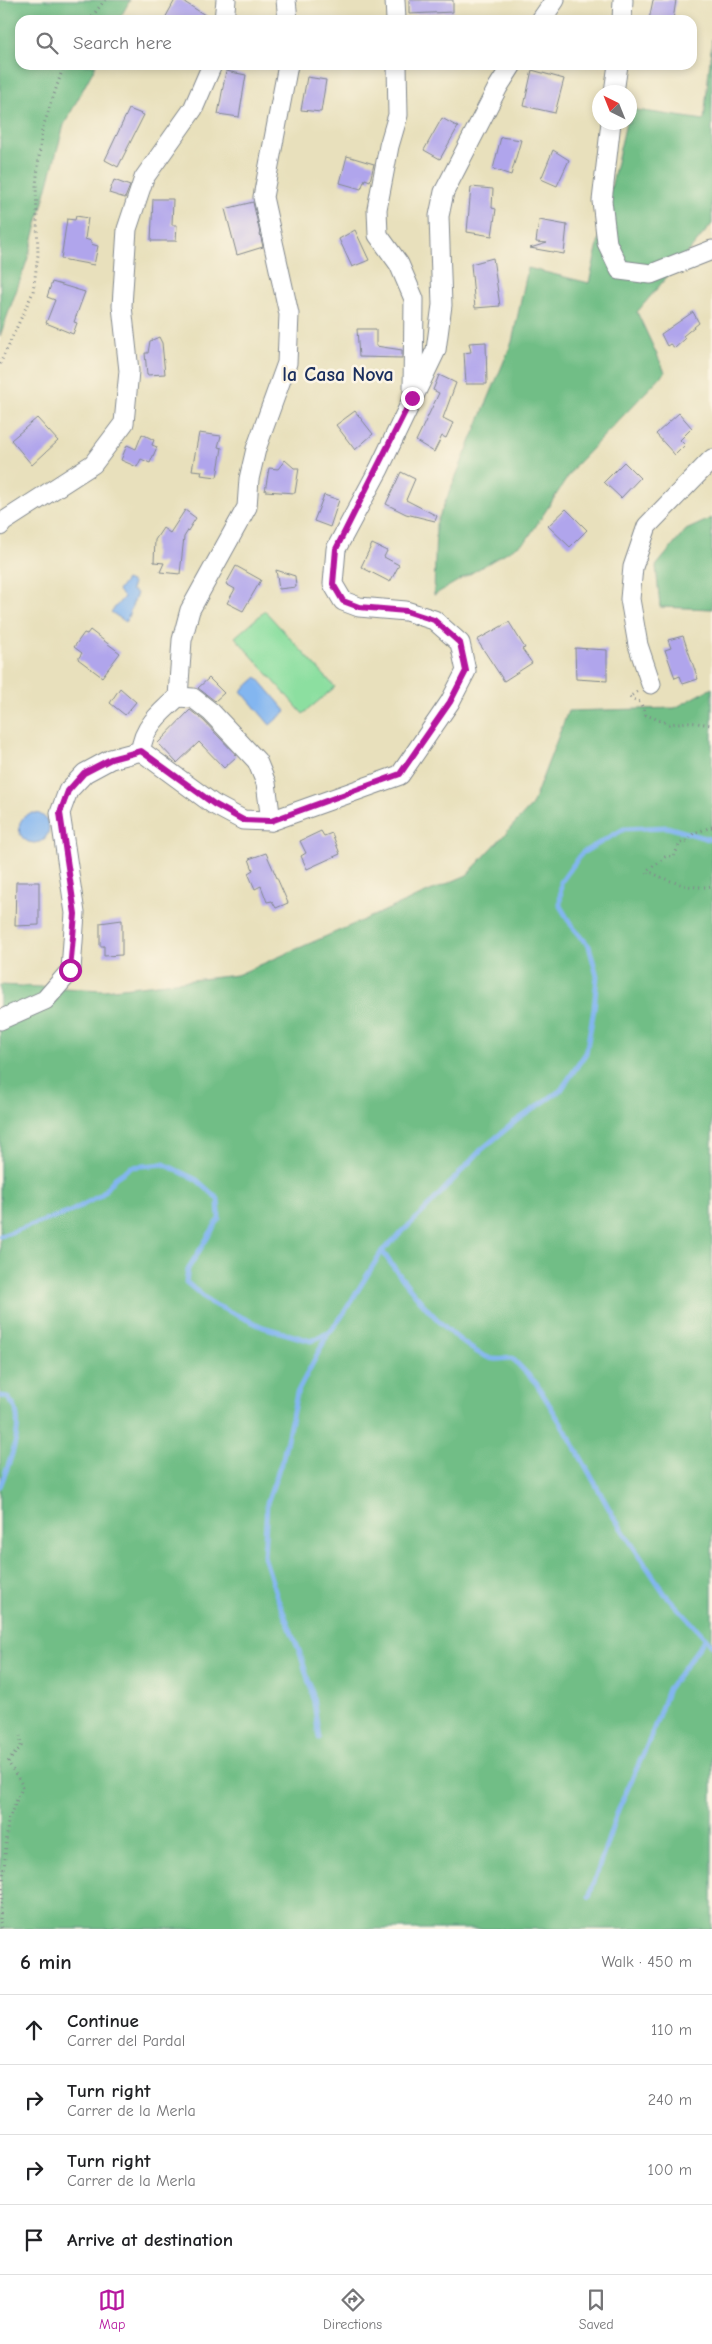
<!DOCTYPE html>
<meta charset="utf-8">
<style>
body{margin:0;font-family:"Comic Neue",sans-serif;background:#f6f6f6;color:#202124}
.compass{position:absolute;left:592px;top:85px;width:45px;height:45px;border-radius:50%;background:#fff;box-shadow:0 2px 8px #0003;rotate:317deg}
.stop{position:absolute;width:15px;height:15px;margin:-11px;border:4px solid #b5179e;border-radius:50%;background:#fff}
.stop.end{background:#b5179e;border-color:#fff;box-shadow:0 1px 5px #0008}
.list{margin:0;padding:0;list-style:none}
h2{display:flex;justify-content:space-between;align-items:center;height:65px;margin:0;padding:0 20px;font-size:21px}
h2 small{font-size:16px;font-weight:400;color:#757577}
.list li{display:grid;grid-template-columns:32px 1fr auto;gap:15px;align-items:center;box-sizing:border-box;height:70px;padding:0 20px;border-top:1px solid #e0e0e0}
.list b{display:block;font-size:19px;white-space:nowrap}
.list p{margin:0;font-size:16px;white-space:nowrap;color:#757577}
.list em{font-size:16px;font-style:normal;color:#757577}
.icon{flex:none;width:28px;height:28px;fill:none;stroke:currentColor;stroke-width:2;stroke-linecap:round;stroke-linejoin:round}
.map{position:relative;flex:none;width:712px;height:1929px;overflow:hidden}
.search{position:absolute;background:#fff;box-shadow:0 2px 8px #0003;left:15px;right:15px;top:15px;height:55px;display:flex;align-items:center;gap:12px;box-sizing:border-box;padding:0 18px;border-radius:15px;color:#757577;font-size:19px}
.sheet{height:345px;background:#fff}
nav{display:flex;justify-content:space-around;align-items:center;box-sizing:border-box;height:70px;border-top:1px solid #e0e0e0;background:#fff;font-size:14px;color:#757577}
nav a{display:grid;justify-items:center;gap:2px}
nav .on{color:#b5179e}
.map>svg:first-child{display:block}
.green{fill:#8cdfa0;stroke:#54877f}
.forest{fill:#71be86;stroke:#467672}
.water{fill:#83b6f0;stroke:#4f72a7}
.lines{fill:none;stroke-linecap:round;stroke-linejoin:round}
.stream{stroke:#83b6f0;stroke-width:5}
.building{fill:#b0a5ec}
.street-casing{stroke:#82888d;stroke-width:21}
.path{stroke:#82888d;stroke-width:3;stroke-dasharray:1 4;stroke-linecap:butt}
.street{stroke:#fff;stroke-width:19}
.route{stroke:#b5179e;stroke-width:6}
.labels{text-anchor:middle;stroke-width:5;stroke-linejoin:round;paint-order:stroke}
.neighbourhood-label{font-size:20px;font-weight:bold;fill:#1b2f5e;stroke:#fcf5e5}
</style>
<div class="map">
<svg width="712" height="1929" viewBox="0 0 712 1929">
<rect width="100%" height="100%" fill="#fcf5e5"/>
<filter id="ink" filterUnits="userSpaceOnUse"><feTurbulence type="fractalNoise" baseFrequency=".02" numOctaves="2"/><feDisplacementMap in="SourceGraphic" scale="10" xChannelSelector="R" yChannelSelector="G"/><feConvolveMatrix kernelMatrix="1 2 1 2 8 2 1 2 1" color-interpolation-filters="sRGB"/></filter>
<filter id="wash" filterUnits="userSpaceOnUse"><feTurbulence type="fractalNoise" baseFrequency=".0096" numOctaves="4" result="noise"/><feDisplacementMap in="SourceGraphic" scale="20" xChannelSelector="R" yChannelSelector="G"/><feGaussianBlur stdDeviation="1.12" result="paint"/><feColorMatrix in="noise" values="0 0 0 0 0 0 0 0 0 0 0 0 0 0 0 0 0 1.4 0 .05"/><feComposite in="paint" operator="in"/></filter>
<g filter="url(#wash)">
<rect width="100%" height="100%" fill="#e8e0bc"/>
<path class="green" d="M265,611L335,687L303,714L235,637Z"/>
<g class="forest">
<path d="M0,0H130L119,20H20V65H96L64,125L27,261L0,336Z"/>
<path d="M712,39V224L637,312L665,372L575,466L526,541L434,595L436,524L512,342L528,268L589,283L626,123L630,122V109L704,120Z"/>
<path d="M712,518V609L660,607L656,566L686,530Z"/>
<path d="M712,688V1929H0V985L104,990L237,975L467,875L532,805L568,711L675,708Z"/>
</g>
<g class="water">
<path d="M126,580L133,583L131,590L137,593L126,622L111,612L124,597L118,591Z"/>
<path d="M257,677L286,711L270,725L241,691Z"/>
<circle cx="34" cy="828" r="15"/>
</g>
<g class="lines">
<g class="stream">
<path d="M0,1236L70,1212L101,1195L115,1178L131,1167L164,1164L197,1180L218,1199L219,1219L188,1269L186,1282L211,1303L263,1327L311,1341L330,1332L342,1316L382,1251L424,1211L481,1150L516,1121L561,1090L586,1053L594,1009L597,976L589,946L572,926L560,906L561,882L582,853L624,829L667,827L712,840"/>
<path d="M382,1251C406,1285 450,1342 489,1358C495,1361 505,1358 512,1358L536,1383L570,1438L613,1516L665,1594L712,1645"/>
<path d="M0,1396L7,1397C10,1401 15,1406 16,1410C22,1434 9,1464 0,1486"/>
<path d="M319,1738L313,1696L300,1653L277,1597L264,1556L267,1503L283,1458L297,1393L329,1332"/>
<path d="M589,1897L618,1810L650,1739L668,1689L706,1638"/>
</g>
</g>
<g id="blocks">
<g class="building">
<path d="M175,0H181L213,20H164Z"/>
<path d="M409,0H453V12L409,14Z"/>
<path d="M653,0H676L673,20H649Z"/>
<path d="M532,70L564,79L555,113L524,106Z"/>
<path d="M226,71L246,75L239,117L218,114Z"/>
<path d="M307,77L326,80L321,112L301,110Z"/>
<path d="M129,109L144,115L118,167L105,160Z"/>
<path d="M442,118L458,127L440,159L424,150Z"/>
<path d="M501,137L521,140L511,175L493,169Z"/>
<path d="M553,150L569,160L557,186L541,179Z"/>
<path d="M347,156L374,164L370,181L365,179L361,189L340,183Z"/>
<path d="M114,180L130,186L125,198L109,193Z"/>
<path d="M471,187L493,189L492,208L496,209L492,236L467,232Z"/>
<path d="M153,199H173L172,225H177L176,241H151Z"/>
<path d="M253,202L263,247L237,255L225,209Z"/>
<path d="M76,216L88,218L85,239L91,241V244L98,246L94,265L61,259L67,219L75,220Z"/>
<path d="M539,220L567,225L564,254L530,248L547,243L536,242Z"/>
<path d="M355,230L369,260L352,267L339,239Z"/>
<path d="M493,258L500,306L475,308L471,264Z"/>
<path d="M52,282L85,292L74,322L77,323L73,334L46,323L55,300L47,297Z"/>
<path d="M693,312L699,323L683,336L685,339L675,348L670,344L667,346L661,334Z"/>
<path d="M357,329H376V346L402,350V358L359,357Z"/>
<path d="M159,337L162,343L165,374L147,375L145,353H148L150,341Z"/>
<path d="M486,342L487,384H466L464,353L471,352L469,343Z"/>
<path d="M439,375L456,383L443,418L453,423L446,438L442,436L434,452L416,441L439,393L433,390Z"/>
<path d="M355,411L373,434L355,450L336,425Z"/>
<path d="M679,413L692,428L680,440L685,445L675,455L656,434Z"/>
<path d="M37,418L58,441L32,465L11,440Z"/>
<path d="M199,433L221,436L218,447L222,448L217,477L201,475L202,471L192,470Z"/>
<path d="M142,434L154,440L152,445L157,447L150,463L141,459L137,467L121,460L127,445L136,449Z"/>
<path d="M285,460L294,468H299L295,493L265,491L269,468L278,469Z"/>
<path d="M624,462L640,478L621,498L604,482Z"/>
<path d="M401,472L415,479L406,500L437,516L435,521L406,514L386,504Z"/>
<path d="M324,495L339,500L330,527L314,521Z"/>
<path d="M566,509L587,530L570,547L548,526Z"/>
<path d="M185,510L196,518L184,537L180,574L160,572L164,563L154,562L155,540L163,528L170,533Z"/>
<path d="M372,544L387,551L384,557L399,565L390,582L361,567Z"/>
<path d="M236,566L261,580L243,611L227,603L235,589L226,584Z"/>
<path d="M276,570L295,576L296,587L279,589Z"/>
<path d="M509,622L525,648L522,649L532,663L504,681L477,640Z"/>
<path d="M90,630L120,653L102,677L78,659L82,653L74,647L84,633L87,634Z"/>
<path d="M683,636L698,679L683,684L680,676L675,678L665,650L671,648L668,640Z"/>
<path d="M575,648L607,650V681L576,679Z"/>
<path d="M209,678L224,693L215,701L198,688Z"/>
<path d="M120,688L136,702L125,715L110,703Z"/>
<path d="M190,710L203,720L237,756L224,768L199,742L177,763L158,743Z"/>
<path d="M321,831L324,836L332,833L340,854L307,869L301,856L306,853L300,841Z"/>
<path d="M266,853L288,903L276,908L272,901L267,902L261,886L255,889L248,873L253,870L249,859Z"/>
<path d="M16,882H39V925L15,926Z"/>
<path d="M122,920V955L104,956V946H100V923Z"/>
</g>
</g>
</g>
<g filter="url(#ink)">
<use href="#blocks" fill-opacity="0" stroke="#82888d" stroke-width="1"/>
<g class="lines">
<g class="street-casing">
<g id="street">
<path d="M286,0L288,20"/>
<path d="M395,0L396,20"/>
<path d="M224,20L226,0"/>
<path d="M541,20L555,0"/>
<path d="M622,20L623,0"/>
<path d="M397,65L398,115L389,146L377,209L378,235L399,264L414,299L413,391"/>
<path d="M614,92L618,65"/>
<path d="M611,122L602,201L607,243L620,270L651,274L712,250"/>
<path d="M0,526L3,522L93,464L124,423L129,371L122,306L127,229L144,178L193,109L212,65"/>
<path d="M651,684L638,645L630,599L633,567L647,526L712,459"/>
<path d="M178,697L193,698L211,712L257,761L266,783L271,821"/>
<path d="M141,751L213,804L243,820L271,821L400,775L450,702L466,671L460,643L434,620L406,611L359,607L343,601L333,584L336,549L379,469L436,350L442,305L439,216L444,192L498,87L512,65"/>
<path d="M141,751C142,728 161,712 178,697L182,640L190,610L247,507L249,479L256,449L287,363L289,314L263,197L288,65"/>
<path d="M0,1020L45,1000L71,970L75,913L60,813L68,791L85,773L111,759L141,751"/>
</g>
</g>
<g class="path">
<path d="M89,20L105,0"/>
<path d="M0,364L33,292L38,255L36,185L42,130L64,65"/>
<path d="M637,692L629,697L640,702L646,715L669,724L689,722L712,725"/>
<path d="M712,827L694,833L687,841L680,843L674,856L665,857C660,864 652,865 647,871L648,874L652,873C672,882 690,890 712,886"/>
<path d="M0,1919L8,1820L23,1786L8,1762L21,1746L20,1736"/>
<path d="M0,1922L2,1929"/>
</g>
<use href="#street" class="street"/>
</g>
</g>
<g class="lines" filter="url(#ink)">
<path class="route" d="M70,970L75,914L60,813L68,791L84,773L111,759L141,751L214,804L243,820L271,821L400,774L450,702L466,671L460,643L434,620L406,611L359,607L343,601L333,584L336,549L412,398"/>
</g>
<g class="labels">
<g class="neighbourhood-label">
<text x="338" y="381">la Casa Nova</text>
</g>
</g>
</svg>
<svg class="compass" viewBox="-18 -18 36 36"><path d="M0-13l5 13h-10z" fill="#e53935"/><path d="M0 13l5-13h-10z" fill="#757577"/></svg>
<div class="stop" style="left:70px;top:970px"></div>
<div class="stop end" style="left:412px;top:398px"></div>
<div class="search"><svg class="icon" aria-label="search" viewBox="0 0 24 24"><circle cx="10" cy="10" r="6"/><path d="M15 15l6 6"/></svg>Search here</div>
</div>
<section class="sheet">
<h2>6 min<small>Walk · 450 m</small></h2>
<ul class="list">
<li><svg class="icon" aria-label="ahead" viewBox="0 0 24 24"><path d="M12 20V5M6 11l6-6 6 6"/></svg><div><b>Continue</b><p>Carrer del Pardal</p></div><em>110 m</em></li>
<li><svg class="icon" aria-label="right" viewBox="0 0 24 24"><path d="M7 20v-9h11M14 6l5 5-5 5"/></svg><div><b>Turn right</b><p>Carrer de la Merla</p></div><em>240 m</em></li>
<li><svg class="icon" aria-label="right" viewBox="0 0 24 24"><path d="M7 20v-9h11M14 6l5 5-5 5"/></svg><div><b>Turn right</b><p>Carrer de la Merla</p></div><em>100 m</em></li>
<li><svg class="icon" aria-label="arrive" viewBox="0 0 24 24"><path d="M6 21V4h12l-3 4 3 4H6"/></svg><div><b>Arrive at destination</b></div></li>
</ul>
</section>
<nav>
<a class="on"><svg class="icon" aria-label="map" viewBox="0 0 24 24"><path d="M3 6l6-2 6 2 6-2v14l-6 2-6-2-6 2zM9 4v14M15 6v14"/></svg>Map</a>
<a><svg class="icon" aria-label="directions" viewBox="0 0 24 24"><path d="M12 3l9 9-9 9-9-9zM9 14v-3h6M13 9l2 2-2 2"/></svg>Directions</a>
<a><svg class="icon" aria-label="saved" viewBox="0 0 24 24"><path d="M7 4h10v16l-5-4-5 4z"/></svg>Saved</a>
</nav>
